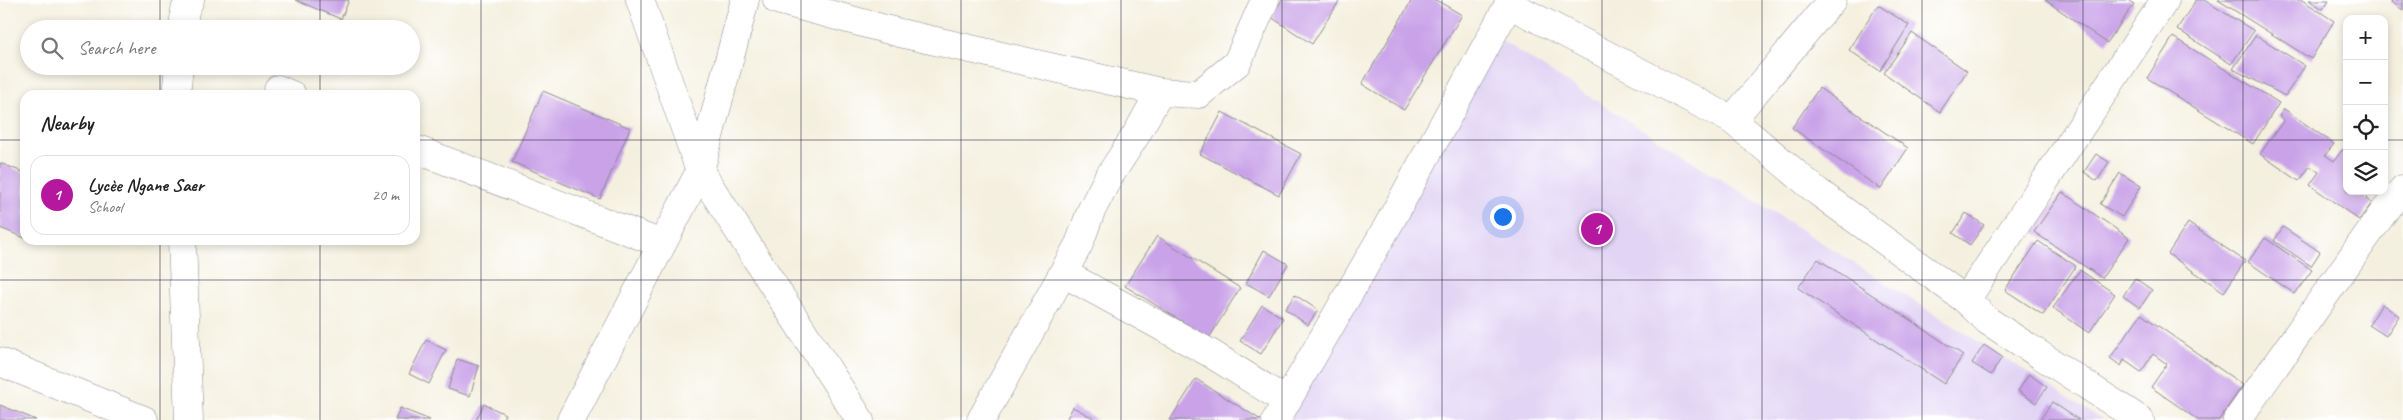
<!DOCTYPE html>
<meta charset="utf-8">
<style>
body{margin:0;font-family:Caveat,sans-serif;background:#f2f2f2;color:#222}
.controls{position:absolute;right:15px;top:15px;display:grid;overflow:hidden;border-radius:10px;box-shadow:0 2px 8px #0003}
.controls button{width:45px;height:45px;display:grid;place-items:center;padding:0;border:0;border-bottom:1px solid #e0e0e0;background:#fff;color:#222;font:25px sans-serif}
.you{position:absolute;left:1502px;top:216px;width:18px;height:18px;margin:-12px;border:4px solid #fff;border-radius:50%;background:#1a73e8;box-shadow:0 0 0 8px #1a73e833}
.badge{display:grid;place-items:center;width:32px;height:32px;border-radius:50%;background:#b5179e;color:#fff;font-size:16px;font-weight:700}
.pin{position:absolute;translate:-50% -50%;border:2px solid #fff;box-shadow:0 1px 5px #0006}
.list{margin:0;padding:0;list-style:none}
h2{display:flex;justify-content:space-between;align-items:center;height:65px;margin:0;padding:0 20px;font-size:21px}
h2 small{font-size:16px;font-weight:400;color:#767676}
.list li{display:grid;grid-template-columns:32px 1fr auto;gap:15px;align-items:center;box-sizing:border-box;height:80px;margin:0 10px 10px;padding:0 10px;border:1px solid #e0e0e0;border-radius:15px}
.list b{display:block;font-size:19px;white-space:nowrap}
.list p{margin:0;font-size:16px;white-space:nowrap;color:#767676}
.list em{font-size:16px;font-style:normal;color:#767676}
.icon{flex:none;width:28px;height:28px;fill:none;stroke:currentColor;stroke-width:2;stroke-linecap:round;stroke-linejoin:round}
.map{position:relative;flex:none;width:2403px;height:420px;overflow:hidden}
.search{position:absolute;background:#fff;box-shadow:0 2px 8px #0003;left:20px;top:20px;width:400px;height:55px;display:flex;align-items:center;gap:12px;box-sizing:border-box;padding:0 18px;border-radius:28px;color:#767676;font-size:19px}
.panel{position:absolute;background:#fff;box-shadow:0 2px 8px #0003;left:20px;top:90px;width:400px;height:155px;border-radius:15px}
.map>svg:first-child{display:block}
.built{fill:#e1d4f4}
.building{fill:#c9a2e8}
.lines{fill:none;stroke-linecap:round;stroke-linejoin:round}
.street-casing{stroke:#8b898d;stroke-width:29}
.street{stroke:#fff;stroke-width:28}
.grid{fill:none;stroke:#22223b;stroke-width:1;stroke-opacity:0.55}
</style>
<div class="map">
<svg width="2403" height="420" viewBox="0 0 2403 420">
<rect width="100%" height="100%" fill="#fff"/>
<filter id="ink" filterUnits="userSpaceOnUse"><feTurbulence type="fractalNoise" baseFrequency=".02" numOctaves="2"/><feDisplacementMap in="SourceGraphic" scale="10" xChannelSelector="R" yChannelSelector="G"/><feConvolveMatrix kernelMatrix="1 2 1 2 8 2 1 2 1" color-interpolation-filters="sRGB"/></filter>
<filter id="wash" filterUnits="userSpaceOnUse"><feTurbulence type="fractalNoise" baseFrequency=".0096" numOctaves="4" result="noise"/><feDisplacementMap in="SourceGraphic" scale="20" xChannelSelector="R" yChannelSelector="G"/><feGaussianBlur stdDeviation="1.12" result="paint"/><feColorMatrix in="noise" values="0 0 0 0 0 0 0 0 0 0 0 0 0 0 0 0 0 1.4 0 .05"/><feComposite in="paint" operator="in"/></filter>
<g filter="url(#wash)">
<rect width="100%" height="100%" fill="#f4f0df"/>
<path class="built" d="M1497,38L2103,420H1289Z"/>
<g id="blocks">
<g class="building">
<path d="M295,0H349L341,19Z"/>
<path d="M1282,0H1340L1312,44L1271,17Z"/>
<path d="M1412,0H1436L1462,15L1404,110L1362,84Z"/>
<path d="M2045,0H2128L2134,4L2107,43Z"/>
<path d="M2196,0H2204L2254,31L2231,64L2177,29Z"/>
<path d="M2218,0H2302L2334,21L2311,59Z"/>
<path d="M2309,0H2329L2323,9Z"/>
<path d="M2392,0H2403V10L2391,2Z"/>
<path d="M1878,5L1909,25L1880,71L1849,50Z"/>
<path d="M1912,33L1967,71L1940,112L1884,73Z"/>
<path d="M2256,35L2305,66L2285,96L2233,69Z"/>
<path d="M2173,37L2279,103L2253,144L2147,78Z"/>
<path d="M1819,88L1908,148L1881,189L1792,128Z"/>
<path d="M543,91L630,128L600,199L512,162Z"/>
<path d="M2284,109L2334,144L2325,155L2334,161L2342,150L2347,153V191H2367L2369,193L2366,199L2372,203L2359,220L2310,185L2319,172L2310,166L2299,181L2260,154L2284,120L2279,116Z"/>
<path d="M1222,112L1301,154L1279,195L1200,154Z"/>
<path d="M2096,154L2109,162L2097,181L2084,172Z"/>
<path d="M0,163L25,173V238L0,228Z"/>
<path d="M2120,173L2141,186L2122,217L2100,204Z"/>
<path d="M2062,192L2129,238L2102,278L2034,232Z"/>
<path d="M1966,213L1984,225L1970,245L1953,233Z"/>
<path d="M2188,223L2245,261L2224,292L2168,254Z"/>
<path d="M2283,227L2320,252L2311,266L2274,241Z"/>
<path d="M1157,236L1240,288L1209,338L1125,286Z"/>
<path d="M2265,238L2312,270L2295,294L2248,262Z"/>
<path d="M2038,241L2076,266L2043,315L2005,290Z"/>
<path d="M1264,250L1288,264L1269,296L1246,283Z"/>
<path d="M1818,259L1963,355L1944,384L1798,288Z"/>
<path d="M2080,270L2115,294L2089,333L2053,308Z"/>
<path d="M2135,278L2152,290L2140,308L2123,296Z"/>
<path d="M1295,295L1318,310L1308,325L1285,309Z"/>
<path d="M2382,304L2399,316L2386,336L2369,325Z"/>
<path d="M1262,305L1283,318L1261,354L1240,341Z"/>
<path d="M2141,314L2243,385L2219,420H2198L2151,387L2167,364L2153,354L2141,372L2124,360L2121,366L2110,358Z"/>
<path d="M426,340L446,350L429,384L409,374Z"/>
<path d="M1984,345L2002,357L1991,375L1972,363Z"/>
<path d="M457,359L479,366L470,396L448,389Z"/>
<path d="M2029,374L2047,387L2036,403L2018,391Z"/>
<path d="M1196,379L1261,420H1170Z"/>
<path d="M2052,402L2079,420H2040Z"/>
<path d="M484,404L505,414L502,420H476Z"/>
<path d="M0,405L36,420H0Z"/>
<path d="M1073,407L1097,420H1066Z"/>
<path d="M400,408L430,420H395Z"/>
</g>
</g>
</g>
<g filter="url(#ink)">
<use href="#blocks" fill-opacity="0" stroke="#8b898d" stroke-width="1"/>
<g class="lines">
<g class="street-casing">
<g id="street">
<path d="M640,0L700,171L860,420"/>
<path d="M777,0L900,33L1160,92L1199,94L1237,63L1265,0"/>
<path d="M1509,4L1732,120L1832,0"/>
<path d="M183,29L185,10L190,0"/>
<path d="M278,89L292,95"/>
<path d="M1160,92L1136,135L1108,178L1091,211L1079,244L1063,273L1210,353L1286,401"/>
<path d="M176,95L179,66"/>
<path d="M1732,120L1818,192L1966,300L1988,321L2140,420"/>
<path d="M415,149L662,244"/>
<path d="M182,240L189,420"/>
<path d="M1966,300L2165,0"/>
<path d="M0,362L144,420"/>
<path d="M571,420L700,171L745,0"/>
<path d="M981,420L1063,273"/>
<path d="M1276,420L1390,222L1511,0"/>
<path d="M2237,420L2383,213L2403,189"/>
</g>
</g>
<use href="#street" class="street"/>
</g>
</g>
<path class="grid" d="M160,0V29M320,0V29M481,0V420M641,0V420M801,0V420M961,0V420M1121,0V420M1282,0V420M1442,0V420M1602,0V420M1762,0V420M1922,0V420M2083,0V420M2243,0V420M160,66V95M320,66V95M0,140H25M415,140H2347M2384,140H2403M160,240V420M320,240V420M0,280H2403"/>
</svg>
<div class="controls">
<button>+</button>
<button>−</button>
<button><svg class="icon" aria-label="locate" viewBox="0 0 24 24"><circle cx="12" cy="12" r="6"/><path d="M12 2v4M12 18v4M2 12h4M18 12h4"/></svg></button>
<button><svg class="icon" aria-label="layers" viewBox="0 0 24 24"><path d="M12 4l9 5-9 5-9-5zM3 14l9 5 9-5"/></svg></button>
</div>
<div class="you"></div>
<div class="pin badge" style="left:1597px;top:229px">1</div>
<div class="search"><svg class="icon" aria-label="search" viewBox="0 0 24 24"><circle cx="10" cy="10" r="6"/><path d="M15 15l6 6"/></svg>Search here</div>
<section class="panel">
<h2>Nearby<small></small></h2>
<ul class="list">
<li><span class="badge">1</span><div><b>Lycèe Ngane Saer</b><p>School</p></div><em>20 m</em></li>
</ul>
</section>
</div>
